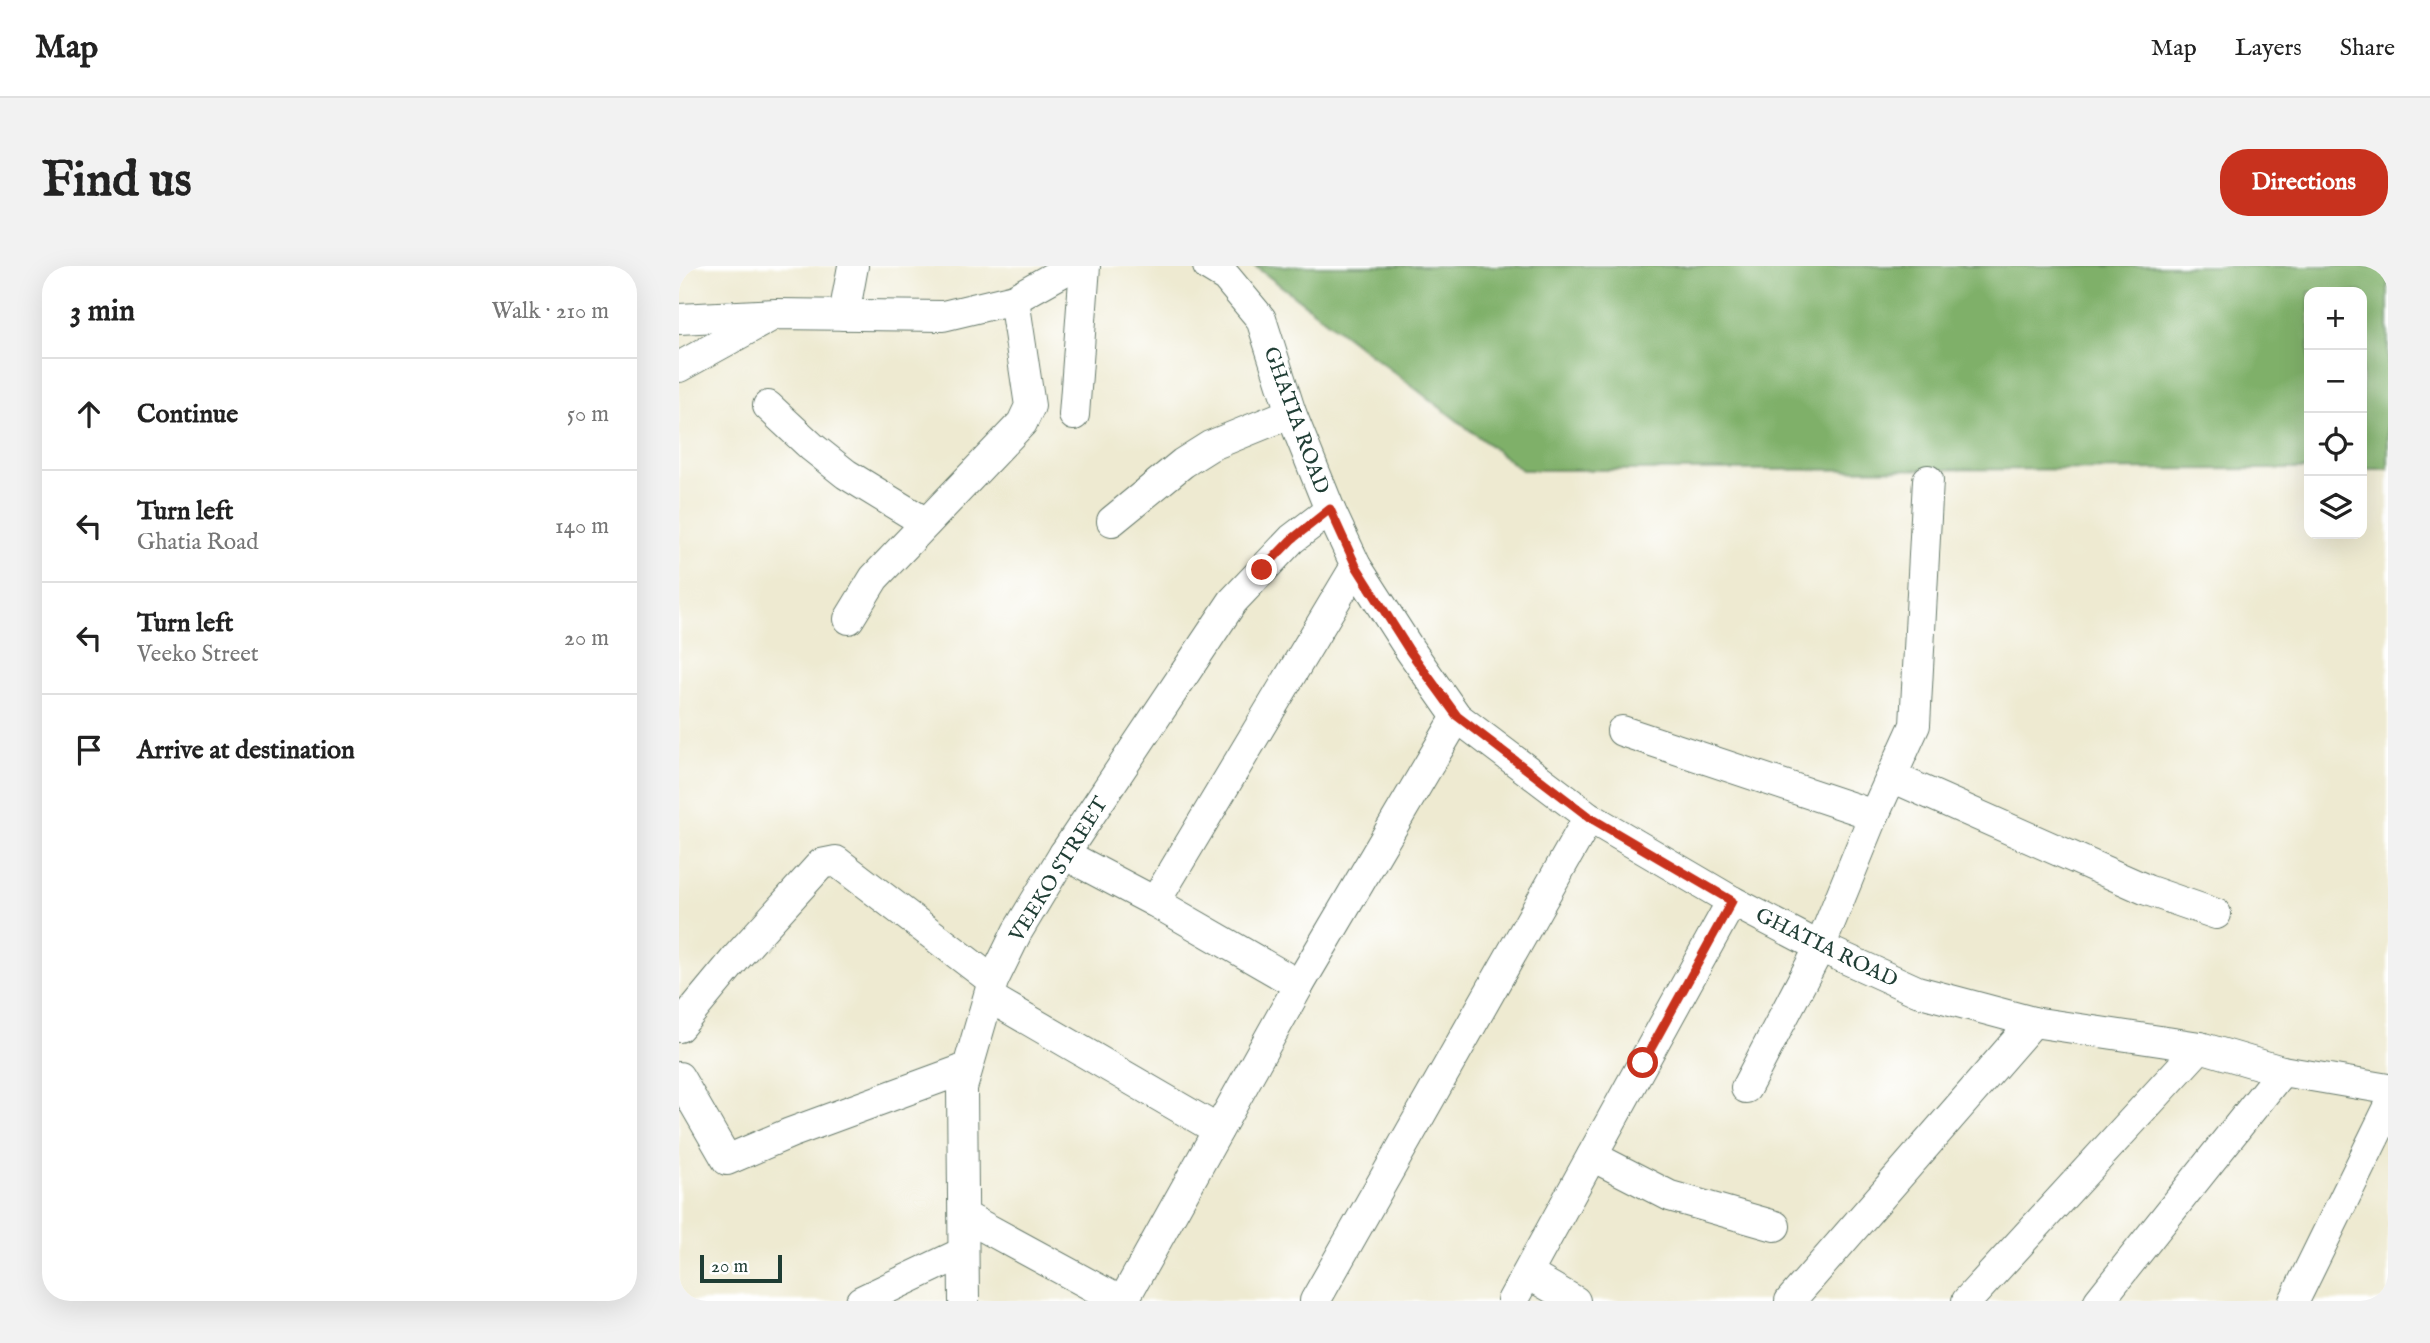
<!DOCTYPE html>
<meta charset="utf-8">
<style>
body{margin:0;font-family:"IM FELL English",serif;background:#f2f2f2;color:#222}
.controls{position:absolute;right:21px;top:21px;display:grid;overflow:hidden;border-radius:14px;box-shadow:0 7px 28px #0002}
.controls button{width:63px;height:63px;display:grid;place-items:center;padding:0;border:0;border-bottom:2px solid #e0e0e0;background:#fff;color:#222;font:35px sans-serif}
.scale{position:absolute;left:21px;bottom:18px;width:82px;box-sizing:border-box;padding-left:7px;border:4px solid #1f3d34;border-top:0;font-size:19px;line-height:24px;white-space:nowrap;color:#1f3d34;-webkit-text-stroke:5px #fff;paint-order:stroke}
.stop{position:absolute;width:21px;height:21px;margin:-16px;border:5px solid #c8321e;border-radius:50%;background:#fff}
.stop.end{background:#c8321e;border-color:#fff;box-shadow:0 2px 7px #0008}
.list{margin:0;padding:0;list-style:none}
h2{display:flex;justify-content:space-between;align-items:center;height:91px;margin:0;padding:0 28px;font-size:30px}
h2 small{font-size:23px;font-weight:400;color:#767676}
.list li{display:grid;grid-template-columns:46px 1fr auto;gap:21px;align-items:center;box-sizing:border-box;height:112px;padding:0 28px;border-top:2px solid #e0e0e0}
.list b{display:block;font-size:26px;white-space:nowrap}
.list p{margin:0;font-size:23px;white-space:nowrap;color:#767676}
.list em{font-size:23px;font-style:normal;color:#767676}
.icon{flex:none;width:38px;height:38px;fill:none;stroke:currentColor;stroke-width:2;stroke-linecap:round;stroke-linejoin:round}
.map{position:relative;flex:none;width:1709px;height:1035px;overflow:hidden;border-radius:28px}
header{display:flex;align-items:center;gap:42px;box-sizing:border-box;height:98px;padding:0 35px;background:#fff;border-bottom:2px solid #e0e0e0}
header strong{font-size:33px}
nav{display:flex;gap:38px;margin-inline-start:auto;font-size:24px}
.intro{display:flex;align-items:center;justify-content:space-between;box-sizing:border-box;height:168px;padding:0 42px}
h1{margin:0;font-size:49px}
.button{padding:18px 32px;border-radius:28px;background:#c8321e;color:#fff;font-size:24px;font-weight:700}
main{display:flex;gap:42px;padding:0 42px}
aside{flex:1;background:#fff;border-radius:28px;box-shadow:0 7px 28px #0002}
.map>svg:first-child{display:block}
.forest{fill:#7fb069;stroke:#4f764e;stroke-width:2}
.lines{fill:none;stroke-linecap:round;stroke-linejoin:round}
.minor-casing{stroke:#677a6b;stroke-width:32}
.minor{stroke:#fff;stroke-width:30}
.route{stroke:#c8321e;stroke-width:9}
.labels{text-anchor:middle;stroke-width:5;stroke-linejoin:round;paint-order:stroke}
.street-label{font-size:21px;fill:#1f3d34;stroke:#fff}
</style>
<header>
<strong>Map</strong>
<nav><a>Map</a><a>Layers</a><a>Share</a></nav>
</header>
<div class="intro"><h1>Find us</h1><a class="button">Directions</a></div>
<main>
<aside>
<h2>3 min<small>Walk · 210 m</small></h2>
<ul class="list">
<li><svg class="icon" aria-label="ahead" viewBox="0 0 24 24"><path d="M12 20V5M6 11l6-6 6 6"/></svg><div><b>Continue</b></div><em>50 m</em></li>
<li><svg class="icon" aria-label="left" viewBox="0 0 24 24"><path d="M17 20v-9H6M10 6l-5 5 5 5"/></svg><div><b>Turn left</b><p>Ghatia Road</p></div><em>140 m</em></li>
<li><svg class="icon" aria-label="left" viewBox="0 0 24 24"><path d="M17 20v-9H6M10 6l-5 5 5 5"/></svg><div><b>Turn left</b><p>Veeko Street</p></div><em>20 m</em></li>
<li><svg class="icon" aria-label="arrive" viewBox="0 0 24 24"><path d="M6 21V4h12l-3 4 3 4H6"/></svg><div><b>Arrive at destination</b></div></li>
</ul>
</aside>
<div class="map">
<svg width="1709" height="1035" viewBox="0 0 1709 1035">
<rect width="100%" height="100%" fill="#fff"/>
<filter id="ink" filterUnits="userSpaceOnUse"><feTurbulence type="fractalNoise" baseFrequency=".0143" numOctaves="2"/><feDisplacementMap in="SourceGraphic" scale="14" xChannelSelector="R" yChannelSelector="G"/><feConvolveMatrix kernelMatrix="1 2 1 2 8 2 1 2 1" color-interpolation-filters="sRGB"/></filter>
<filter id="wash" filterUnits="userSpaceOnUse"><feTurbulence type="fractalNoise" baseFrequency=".00686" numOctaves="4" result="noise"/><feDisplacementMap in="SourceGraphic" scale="28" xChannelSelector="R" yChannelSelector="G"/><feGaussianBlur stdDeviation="1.57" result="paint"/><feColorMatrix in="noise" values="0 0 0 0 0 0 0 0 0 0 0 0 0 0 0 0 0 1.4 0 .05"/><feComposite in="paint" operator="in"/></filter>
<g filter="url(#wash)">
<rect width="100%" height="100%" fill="#eeead1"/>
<path class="forest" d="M576,0H1709V203H1683V26H1630V203L843,204Z"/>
</g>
<g filter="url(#ink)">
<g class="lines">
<g class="minor-casing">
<g id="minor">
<path d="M529,0L547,11L582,53L612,147L651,244L677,300L731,384L778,451L910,551L1053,635L1141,681L1238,725L1354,756L1521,781L1603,805L1709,823"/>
<path d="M165,49L174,0"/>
<path d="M0,53L97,48L264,50L335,33L394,0"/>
<path d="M0,101L89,52"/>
<path d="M89,140L133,181L167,208L247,257"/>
<path d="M395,149L406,0"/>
<path d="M433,255L504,197L531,180L612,147"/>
<path d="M170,353L195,312L343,157L351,140L335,33"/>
<path d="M943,465L1195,549"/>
<path d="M1213,511L1468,624L1537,648"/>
<path d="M385,588L476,636L620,719"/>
<path d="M476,636L677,300"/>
<path d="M310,731L539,864"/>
<path d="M0,761L58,691L142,598L157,595L314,715"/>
<path d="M0,811L48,894L111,867L288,802"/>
<path d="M1067,822L1141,681L1195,549L1236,459L1249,214"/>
<path d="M913,890L991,930L1096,960"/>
<path d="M285,950L441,1035"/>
<path d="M849,1008L896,1035"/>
<path d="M182,1035L283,987"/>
<path d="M285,1035L283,822L314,715L338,666L385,588L554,335L613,273L651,244"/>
<path d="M444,1035L620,719L778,451"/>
<path d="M636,1035L910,551"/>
<path d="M833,1035L1053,635"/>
<path d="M1111,1035L1354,756"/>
<path d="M1288,1035L1521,781"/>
<path d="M1420,1035L1603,805"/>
<path d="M1615,1035L1709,843"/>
</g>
</g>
<use href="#minor" class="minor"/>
</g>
</g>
<g class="lines" filter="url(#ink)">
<path class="route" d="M583,304L612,274L651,243L677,300L730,384L778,450L910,551L1053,635L964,797"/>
</g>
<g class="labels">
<g class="street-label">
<text transform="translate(618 154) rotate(70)" y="7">GHATIA ROAD</text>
<text transform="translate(379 603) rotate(-58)" y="7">VEEKO STREET</text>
<text transform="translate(1148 681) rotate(26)" y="7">GHATIA ROAD</text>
</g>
</g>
</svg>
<div class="controls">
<button>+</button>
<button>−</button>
<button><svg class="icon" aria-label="locate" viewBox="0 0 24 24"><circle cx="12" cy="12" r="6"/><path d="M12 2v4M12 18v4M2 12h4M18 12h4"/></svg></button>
<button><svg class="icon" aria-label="layers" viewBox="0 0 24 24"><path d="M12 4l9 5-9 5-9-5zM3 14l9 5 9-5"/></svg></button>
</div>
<div class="scale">20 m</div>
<div class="stop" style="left:964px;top:797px"></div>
<div class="stop end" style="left:583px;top:304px"></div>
</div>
</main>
